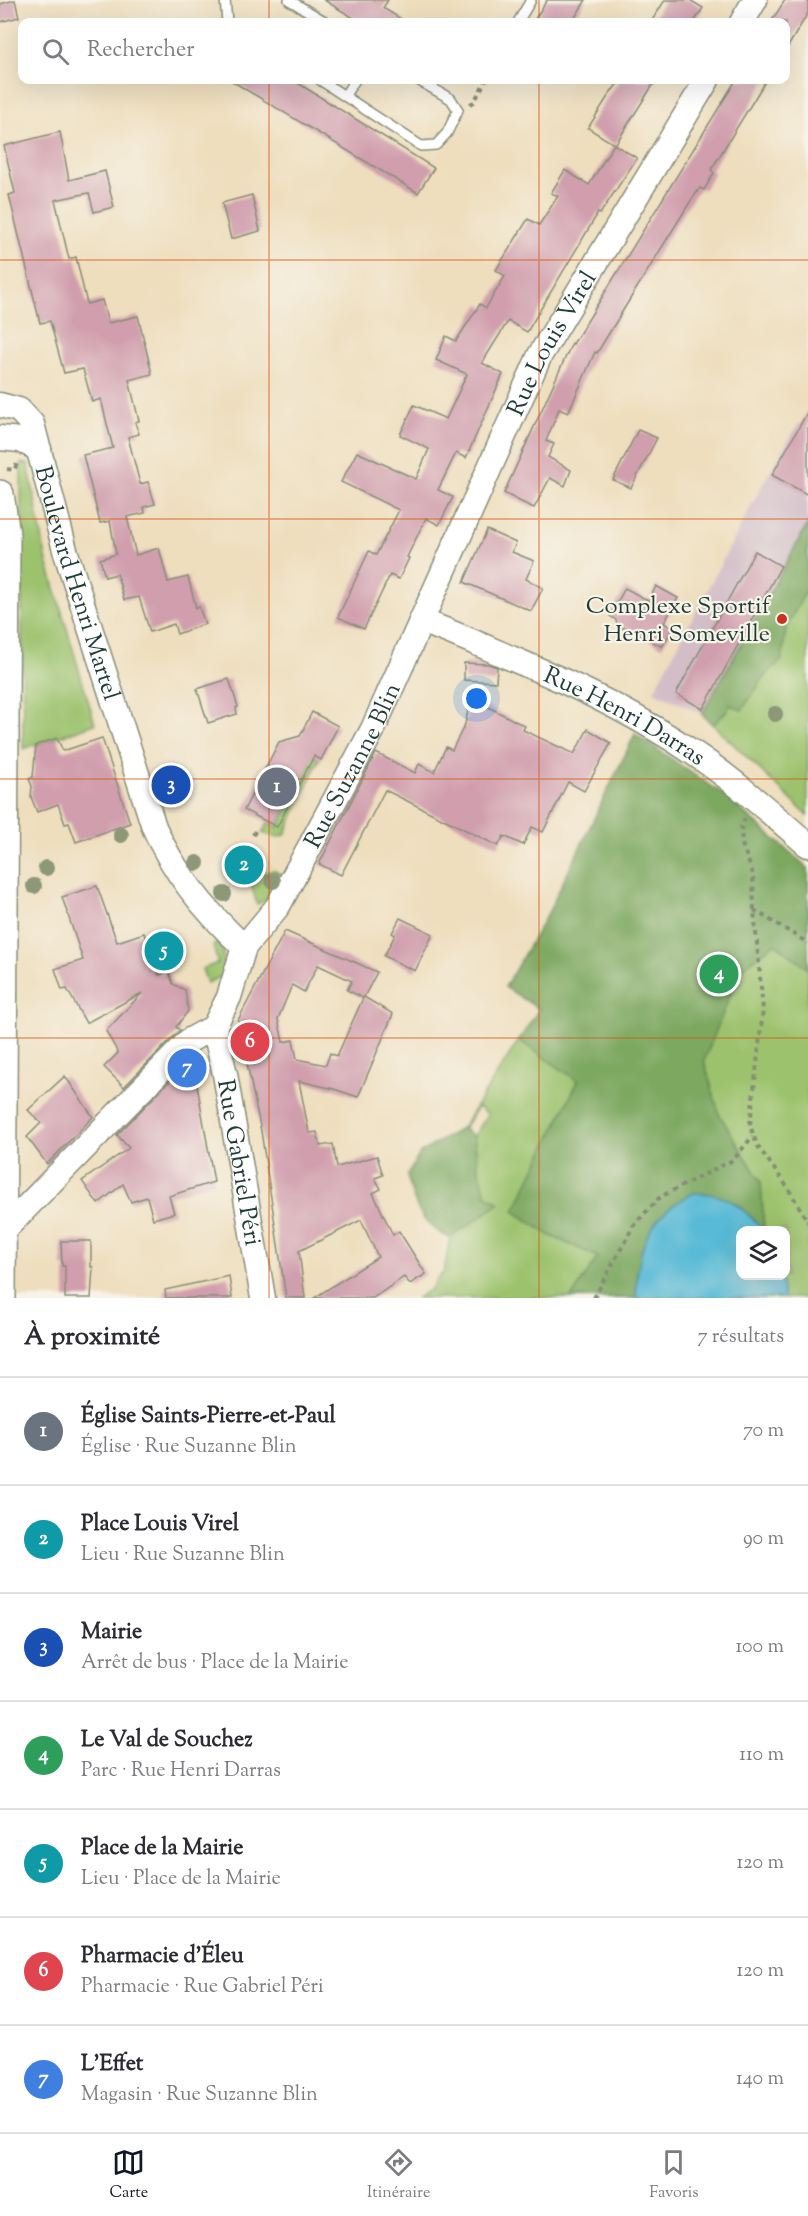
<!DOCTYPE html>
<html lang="fr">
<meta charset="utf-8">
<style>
body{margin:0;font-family:"Sorts Mill Goudy",serif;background:#f2f2f3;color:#2b2b33}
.controls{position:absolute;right:18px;bottom:18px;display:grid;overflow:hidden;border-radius:12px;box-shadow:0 6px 24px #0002}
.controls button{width:54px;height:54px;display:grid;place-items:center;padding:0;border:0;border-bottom:2px solid #e1e1e2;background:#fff;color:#2b2b33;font:30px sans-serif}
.you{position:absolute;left:477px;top:699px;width:21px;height:21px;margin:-15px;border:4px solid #fff;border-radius:50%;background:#1a73e8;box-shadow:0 0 0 9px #1a73e833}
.badge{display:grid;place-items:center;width:39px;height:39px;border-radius:50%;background:#111827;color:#fff;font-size:20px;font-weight:700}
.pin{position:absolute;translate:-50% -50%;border:3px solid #fff;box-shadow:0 2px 6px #0006}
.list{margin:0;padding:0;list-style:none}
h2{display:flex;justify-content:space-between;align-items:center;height:78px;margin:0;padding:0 24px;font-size:26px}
h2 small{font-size:20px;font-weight:400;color:#7c7c81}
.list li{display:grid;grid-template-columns:39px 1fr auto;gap:18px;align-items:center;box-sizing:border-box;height:108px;padding:0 24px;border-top:2px solid #e1e1e2}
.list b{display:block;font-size:22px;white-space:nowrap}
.list p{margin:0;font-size:20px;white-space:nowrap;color:#7c7c81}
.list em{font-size:20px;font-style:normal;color:#7c7c81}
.icon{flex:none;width:33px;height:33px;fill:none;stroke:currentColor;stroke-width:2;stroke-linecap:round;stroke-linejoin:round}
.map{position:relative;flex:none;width:808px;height:1298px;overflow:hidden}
.search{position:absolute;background:#fff;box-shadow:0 6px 24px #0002;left:18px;right:18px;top:18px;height:66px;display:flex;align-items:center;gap:15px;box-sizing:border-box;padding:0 21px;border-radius:12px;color:#7c7c81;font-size:22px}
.sheet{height:834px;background:#fff}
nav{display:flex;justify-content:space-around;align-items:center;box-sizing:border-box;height:84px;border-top:2px solid #e1e1e2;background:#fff;font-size:16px;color:#7c7c81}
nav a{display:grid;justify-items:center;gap:3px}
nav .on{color:#111827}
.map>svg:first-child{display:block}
.industrial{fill:#d2bdc8}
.green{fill:#9cc26d;stroke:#5e8050;stroke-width:1.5;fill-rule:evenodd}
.forest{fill:#7da860;stroke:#4e724a;stroke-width:1.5}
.water{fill:#58bad6;stroke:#3c7c85;stroke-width:1.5}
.building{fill:#d09ead;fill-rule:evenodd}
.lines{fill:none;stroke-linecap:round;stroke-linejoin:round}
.service-casing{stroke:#868e78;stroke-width:12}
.tertiary-casing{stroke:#868e78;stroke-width:27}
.secondary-casing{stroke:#868e78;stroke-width:30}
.path{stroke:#868e78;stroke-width:4;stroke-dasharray:4.5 4.5;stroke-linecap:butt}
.service{stroke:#fff;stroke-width:9}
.tertiary{stroke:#fff;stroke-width:24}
.secondary{stroke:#fff;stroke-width:27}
.tree{fill:#8d9879}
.grid{fill:none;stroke:#d45610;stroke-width:1.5;stroke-opacity:0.55}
.poi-dot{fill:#c8321e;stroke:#f7f3e8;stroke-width:2}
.labels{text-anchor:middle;stroke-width:4.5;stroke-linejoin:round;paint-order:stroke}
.street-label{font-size:24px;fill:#1f3d34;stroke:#f7f3e8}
.poi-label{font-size:24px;fill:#1f3d34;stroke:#f7f3e8;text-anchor:end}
</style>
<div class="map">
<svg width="808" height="1298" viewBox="0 0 808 1298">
<rect width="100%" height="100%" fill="#f7f3e8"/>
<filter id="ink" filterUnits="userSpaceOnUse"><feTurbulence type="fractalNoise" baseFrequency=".0167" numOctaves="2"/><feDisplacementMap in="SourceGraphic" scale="12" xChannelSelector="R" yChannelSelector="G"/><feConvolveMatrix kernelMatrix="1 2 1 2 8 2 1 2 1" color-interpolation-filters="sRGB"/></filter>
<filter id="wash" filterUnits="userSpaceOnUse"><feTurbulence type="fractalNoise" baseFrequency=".008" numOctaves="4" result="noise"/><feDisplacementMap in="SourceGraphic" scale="24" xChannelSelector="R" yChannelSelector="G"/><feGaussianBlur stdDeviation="1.35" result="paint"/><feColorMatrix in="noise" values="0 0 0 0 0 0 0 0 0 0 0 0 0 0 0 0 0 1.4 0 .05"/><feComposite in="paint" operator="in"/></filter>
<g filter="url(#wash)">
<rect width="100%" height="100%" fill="#eedebd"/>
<path class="industrial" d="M798,424L808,429V524L702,714L654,691L766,478Z"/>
<g class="green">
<path d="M21,463L28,464L46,558L95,724L23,749Z"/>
<path d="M808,524V816L702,714Z"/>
<path d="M312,755L319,759L285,835L276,837L262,833L268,823L278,827L310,764Z"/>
<path d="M720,792L808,868V1298H417L431,1289L437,1278L444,1272L450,1238L500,1203L486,1195L478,1167L474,1136L488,1114L478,1107L463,1129L462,1128L519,1040L578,1080ZM740,1230H786V1276H740Z"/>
<path d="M273,870L287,878L269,899L257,904L249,878Z"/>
<path d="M218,942L223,952L225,975L207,983L202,969L218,963L213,946Z"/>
</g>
<g class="forest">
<path d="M808,524V587L786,628L782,660L764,677L742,710L730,705L727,711L713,725L702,714Z"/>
<path d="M635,734L720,792L808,868V969L775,943L740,970L704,1061L719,1114L761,1182L764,1230L736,1203L637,1272L636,1298H571L598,1257L551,1236L514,1211L578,1081L519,1040L539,1009L505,987L548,913Z"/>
<path d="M462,1128L474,1136L478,1167L486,1195L500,1203L450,1238C420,1225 415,1206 407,1176L420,1153Z"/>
</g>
<path class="water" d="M694,1193C728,1192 741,1207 764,1230H740V1276H781L784,1298H636C637,1248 646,1216 694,1193Z"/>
<g id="blocks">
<g class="building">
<path d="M15,0L19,17L0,22V4Z"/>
<path d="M324,0H388L383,8L406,22H360Z"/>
<path d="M547,0H586L572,22H533Z"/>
<path d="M665,0H690L703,8L694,22H651Z"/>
<path d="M785,0H808V13L786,50V22H771Z"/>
<path d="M230,80H293L434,168L418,193Z"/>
<path d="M620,80H656L615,145L637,158L600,214L598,213L527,332L508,321L482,363L503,374L466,458L456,453L438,490L453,497L439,525L426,518L407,557L409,558L399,579L390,575L364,629L338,617L369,551L376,555L399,510L341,482L357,452L416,479L429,449L400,435L414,405L446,419L467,374L436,360L446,336L456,341L480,304L486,308L505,276L496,270L528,219L539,225L558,196L551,193L565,170L589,185L614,144L588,128L612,90H613Z"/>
<path d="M736,80H766L711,170L714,173L704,190L700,188L690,202L630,299L597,353L595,352L568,413L559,409L546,441L554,444L548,457L571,470L565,486L550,478L534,508L519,501L504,493L572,343L573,344L583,328Z"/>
<path d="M60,132L69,180L105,171L114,207L94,212L89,193L55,200L69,259L76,257L87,304L102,300L108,323L138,316L152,374L129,380L139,421L135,422L139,434L128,437L140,484L148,482L155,504L144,507L145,513L127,517L136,555L159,548L168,582L188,577L196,608L199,607L205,624L177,634L174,624L150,632L139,597L124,600L117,574L105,577L100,559L116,554L110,521L100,523L83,455L113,448L107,424L101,399L92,402L83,369L64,373L50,321L40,323L9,195L15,193L4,146Z"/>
<path d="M252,195L260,231L231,239L222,203Z"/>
<path d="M808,411V495L772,475Z"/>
<path d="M638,430L657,438L631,488L613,480Z"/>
<path d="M487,530L516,543L512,552L534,561L526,579L543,588L531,611L464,582Z"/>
<path d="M755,551L781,566L703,709L676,694Z"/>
<path d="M656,586L678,598L664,623L673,628L662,647L626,627L618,630L616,620L610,616L625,588L649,601Z"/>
<path d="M464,663L488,664L497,667L496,682L464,680Z"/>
<path d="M229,679L238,707L236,708L237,714L208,723L197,689Z"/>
<path d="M471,698L525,726L523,730L574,754L588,729L611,743L584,791L568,782L543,832L532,827L523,845L504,836L498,846L385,790L341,875L319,864L376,753L415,773L419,764L434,772L446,747L452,750L465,724Z"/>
<path d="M312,712L338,726L321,760L314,756L277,827L244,810L279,742L300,736Z"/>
<path d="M57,738L63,751L102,738L130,823L76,842L69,823L65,824L58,804L37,812L31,797L32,786L29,779L33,777L36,745Z"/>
<path d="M97,886L117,942L144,933L159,975L169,972L173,984L185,990L188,1011L176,1027L180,1030L124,1087L104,1067L118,1053L106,1031L142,993L86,1023L67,989L62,990L55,969L83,960L62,897Z"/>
<path d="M400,918L433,934L415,971L384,956L395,935L392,933Z"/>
<path d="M285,931L377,972L364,997L393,1014L358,1097L334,1089L299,1081L309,1133L317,1132L320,1146L333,1144L337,1167L377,1156L383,1175L375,1178L381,1189L373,1193L393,1235L399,1231L426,1274L410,1284L404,1277L373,1298H314L378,1257L361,1220L299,1251L305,1298H286L261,1131L238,1020ZM318,965L352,981L347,990L363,998L337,1056L330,1053L326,1065L297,1059L293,1040L283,1042L278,1019L292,985L304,992Z"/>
<path d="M190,1060L193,1062L214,1182L169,1196L174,1213L153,1219L147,1197L131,1202L123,1184L98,1204L82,1181L129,1148L117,1135Z"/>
<path d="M65,1076L93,1117L47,1164L27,1137L41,1123L28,1110Z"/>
<path d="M61,1241H91V1267H93L91,1298H65V1266H62Z"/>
<path d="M229,1276L232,1298H166L165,1290Z"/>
</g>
</g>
</g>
<g filter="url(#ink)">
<use href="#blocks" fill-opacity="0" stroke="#868e78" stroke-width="1.5"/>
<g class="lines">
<g class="service-casing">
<g id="service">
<path d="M225,0L227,22"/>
<path d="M289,0L326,22"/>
<path d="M518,22L531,0"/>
<path d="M320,80L421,146L436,145L447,133L458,110L451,99L418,80"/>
<path d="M345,95L355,80"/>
</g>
</g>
<g class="tertiary-casing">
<g id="tertiary">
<path d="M742,22L755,0"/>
<path id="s1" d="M0,405L19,410L32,424L65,550L154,827C174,874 207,913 244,947"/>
<path d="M0,438L20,440L39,449"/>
<path id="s2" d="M421,621C452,632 483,646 513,659C576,685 638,715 695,754C735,781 771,813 808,845"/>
<path id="s3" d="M214,1027L225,1074L263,1298"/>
<path id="s4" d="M0,1234L190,1040L214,1027L229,997L244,947L278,906L373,729L540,355L707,80"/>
</g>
</g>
<g class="secondary-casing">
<path id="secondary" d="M0,494L6,534L2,1298"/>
</g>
<g class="path">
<path d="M470,104L474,102L486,80"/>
<path d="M7,469L14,470L18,462"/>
<path d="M745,818L741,827L742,844L753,874L754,910L763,1010L750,1125L757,1145L788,1188L808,1222"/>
<path d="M253,835L256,830"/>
<path d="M754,910L808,943"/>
<path d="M594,1298L634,1225L660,1197L733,1160L753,1136"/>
</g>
<use href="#service" class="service"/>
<use href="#tertiary" class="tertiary"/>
<use href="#secondary" class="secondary"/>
</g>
<g class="tree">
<circle cx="775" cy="714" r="8"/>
<circle cx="121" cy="835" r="8"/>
<circle cx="197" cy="863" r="8"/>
<circle cx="46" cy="868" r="8"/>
<circle cx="273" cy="881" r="8"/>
<circle cx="34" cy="886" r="8"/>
<circle cx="224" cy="894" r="8"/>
</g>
</g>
<path class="grid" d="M269,0V22M539,0V22M269,80V1298M539,80V1298M0,260H808M0,519H808M0,779H808M0,1038H808"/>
<circle class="poi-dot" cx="782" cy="619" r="6"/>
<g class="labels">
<g class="street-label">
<text dy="8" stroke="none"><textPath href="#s4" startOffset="1064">Rue Louis Virel</textPath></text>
<text dy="8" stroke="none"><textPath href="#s1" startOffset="204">Boulevard Henri Martel</textPath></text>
<text dy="8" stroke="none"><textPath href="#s2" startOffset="225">Rue Henri Darras</textPath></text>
<text dy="8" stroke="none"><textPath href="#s4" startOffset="597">Rue Suzanne Blin</textPath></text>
<text dy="8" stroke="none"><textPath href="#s3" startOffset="138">Rue Gabriel Péri</textPath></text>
</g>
<g class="poi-label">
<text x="770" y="613">Complexe Sportif<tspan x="770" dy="28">Henri Someville</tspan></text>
</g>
</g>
</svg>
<div class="controls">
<button><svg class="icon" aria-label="layers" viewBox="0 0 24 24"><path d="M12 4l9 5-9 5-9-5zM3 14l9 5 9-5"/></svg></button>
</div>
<div class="you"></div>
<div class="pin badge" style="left:277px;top:787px;background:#6b7280">1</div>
<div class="pin badge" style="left:244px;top:865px;background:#0f9aa8">2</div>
<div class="pin badge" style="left:171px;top:785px;background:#1a4fb4">3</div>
<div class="pin badge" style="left:719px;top:974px;background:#2e9e5b">4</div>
<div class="pin badge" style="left:164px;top:951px;background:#0f9aa8">5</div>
<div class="pin badge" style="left:250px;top:1042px;background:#e0444e">6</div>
<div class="pin badge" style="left:187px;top:1068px;background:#3f7fe0">7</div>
<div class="search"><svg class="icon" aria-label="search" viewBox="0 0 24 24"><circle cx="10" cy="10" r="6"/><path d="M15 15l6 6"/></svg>Rechercher</div>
</div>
<section class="sheet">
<h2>À proximité<small>7 résultats</small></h2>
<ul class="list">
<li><span class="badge" style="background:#6b7280">1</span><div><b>Église Saints-Pierre-et-Paul</b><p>Église · Rue Suzanne Blin</p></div><em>70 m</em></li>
<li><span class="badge" style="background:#0f9aa8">2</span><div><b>Place Louis Virel</b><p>Lieu · Rue Suzanne Blin</p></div><em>90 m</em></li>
<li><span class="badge" style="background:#1a4fb4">3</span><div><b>Mairie</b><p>Arrêt de bus · Place de la Mairie</p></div><em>100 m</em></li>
<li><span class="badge" style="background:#2e9e5b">4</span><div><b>Le Val de Souchez</b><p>Parc · Rue Henri Darras</p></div><em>110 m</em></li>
<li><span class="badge" style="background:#0f9aa8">5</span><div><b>Place de la Mairie</b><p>Lieu · Place de la Mairie</p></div><em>120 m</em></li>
<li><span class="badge" style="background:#e0444e">6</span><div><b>Pharmacie d'Éleu</b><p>Pharmacie · Rue Gabriel Péri</p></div><em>120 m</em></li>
<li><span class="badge" style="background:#3f7fe0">7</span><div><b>L'Effet</b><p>Magasin · Rue Suzanne Blin</p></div><em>140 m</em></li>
</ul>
</section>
<nav>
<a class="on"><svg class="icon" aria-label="map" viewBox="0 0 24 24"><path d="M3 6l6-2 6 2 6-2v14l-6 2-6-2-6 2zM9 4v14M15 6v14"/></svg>Carte</a>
<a><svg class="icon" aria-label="directions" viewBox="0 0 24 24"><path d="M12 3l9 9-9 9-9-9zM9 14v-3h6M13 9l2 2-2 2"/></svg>Itinéraire</a>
<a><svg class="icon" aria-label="saved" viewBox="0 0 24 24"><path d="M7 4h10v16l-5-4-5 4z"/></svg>Favoris</a>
</nav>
